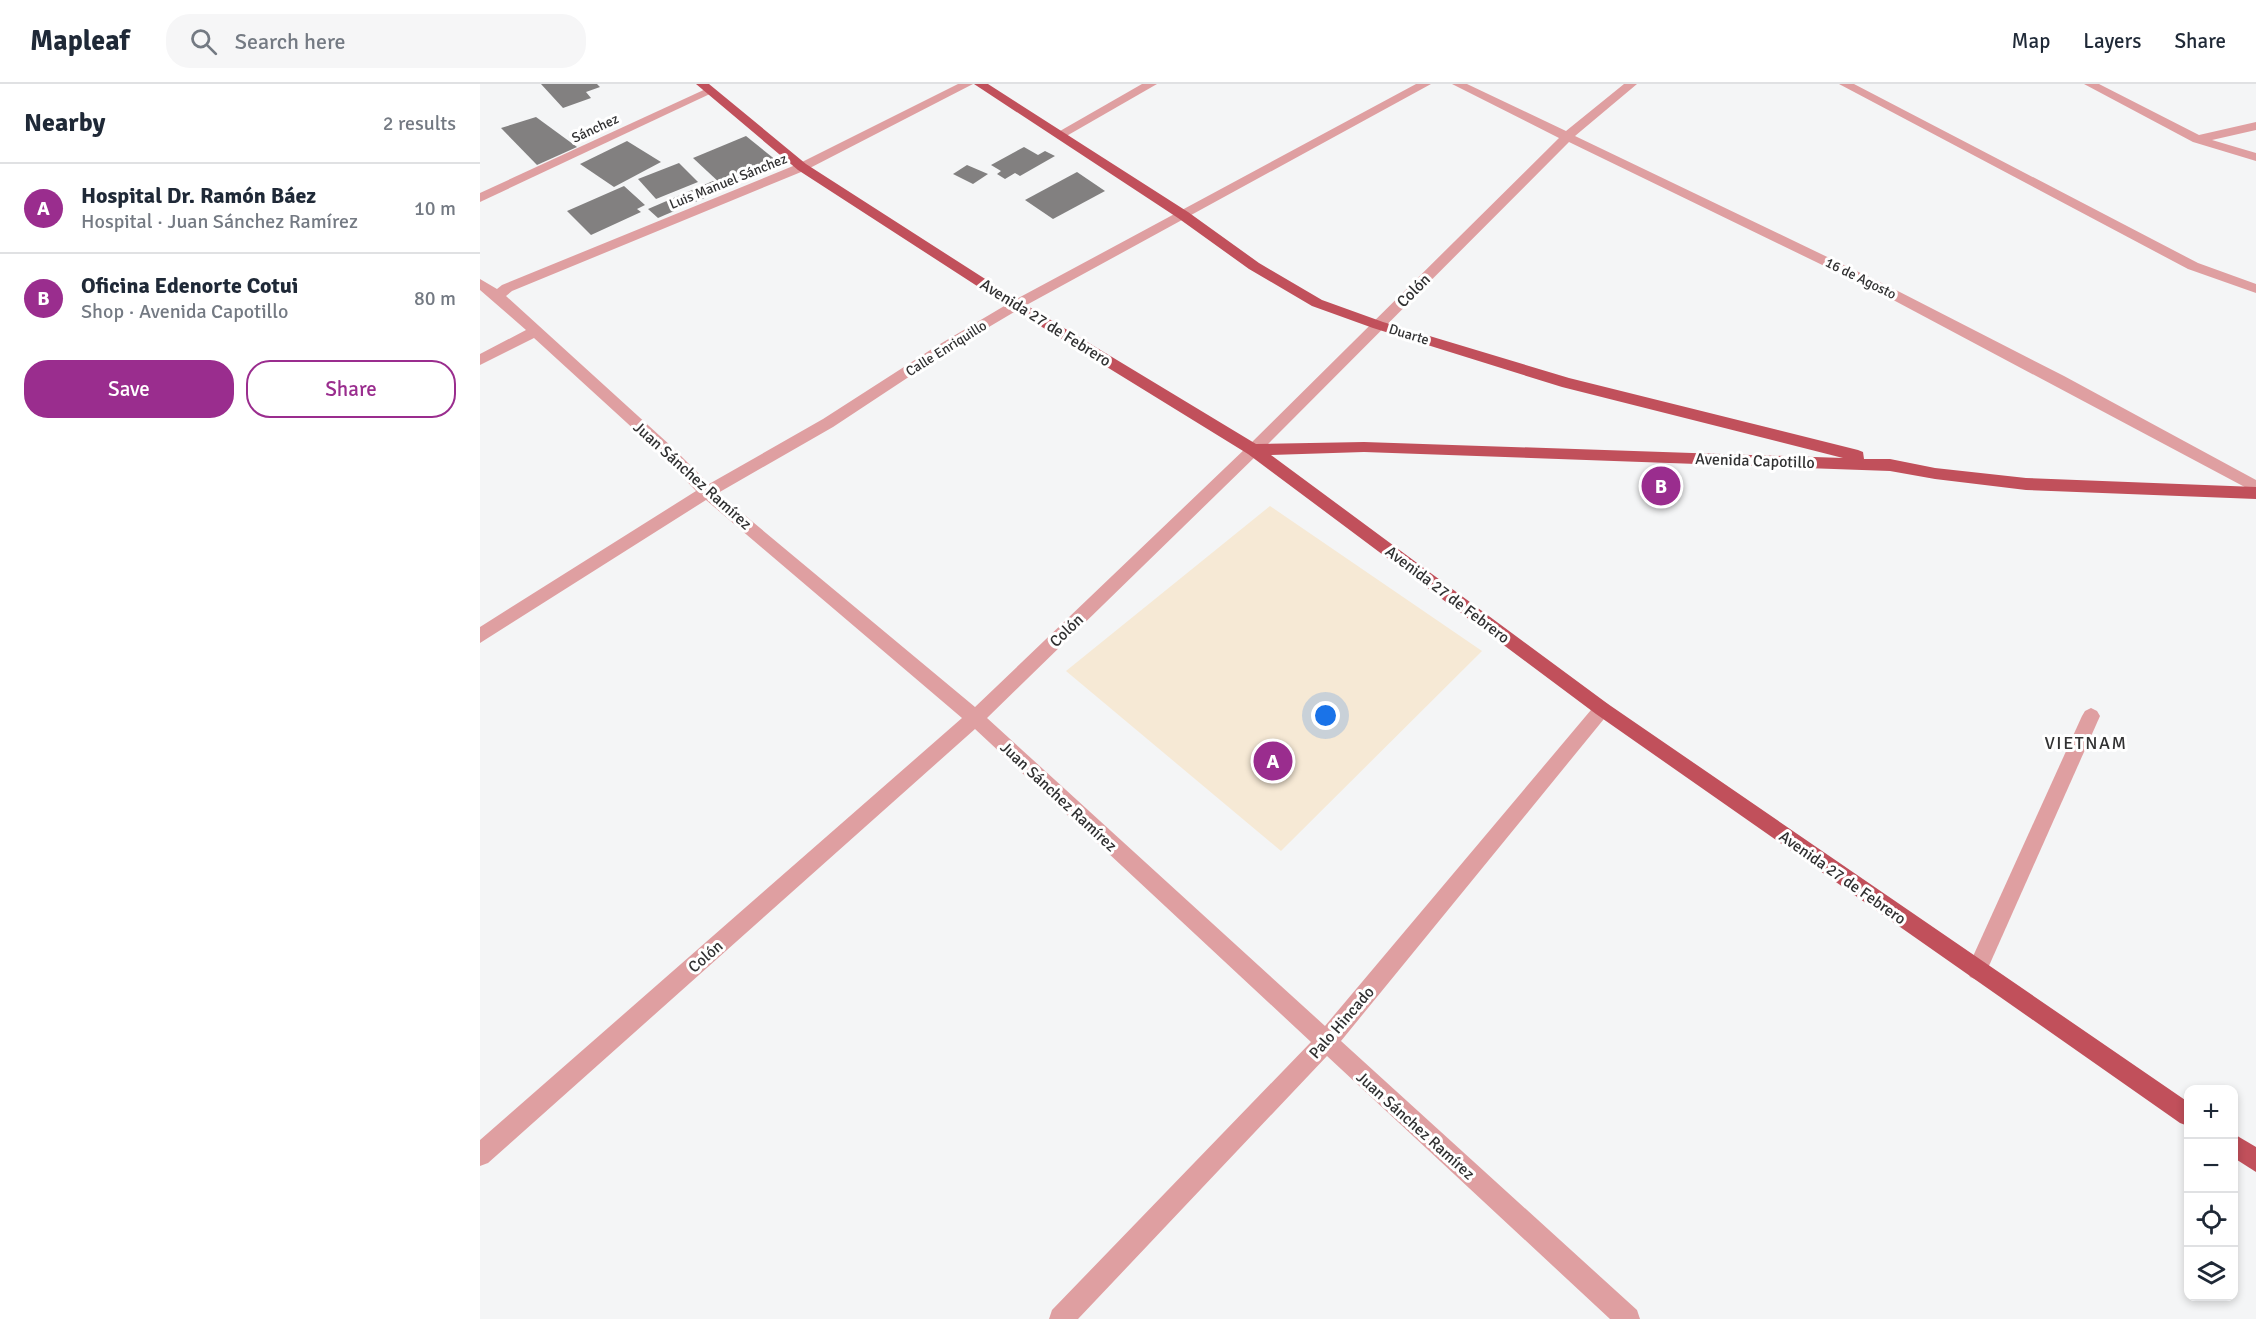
<!DOCTYPE html>
<meta charset="utf-8">
<style>
body{margin:0;font-family:Signika,sans-serif;background:#f6f6f7;color:#1f2937}
.controls{position:absolute;right:18px;bottom:18px;display:grid;overflow:hidden;border-radius:12px;box-shadow:0 3px 9px #0003}
.controls button{width:54px;height:54px;display:grid;place-items:center;padding:0;border:0;border-bottom:2px solid #e0e1e3;background:#fff;color:#1f2937;font:30px sans-serif}
.you{position:absolute;left:846px;top:632px;width:21px;height:21px;margin:-15px;border:4px solid #fff;border-radius:50%;background:#1a73e8;box-shadow:0 0 0 9px #1a73e833}
.badge{display:grid;place-items:center;width:39px;height:39px;border-radius:50%;background:#9a2d8e;color:#fff;font-size:20px;font-weight:700}
.pin{position:absolute;translate:-50% -50%;border:3px solid #fff;box-shadow:0 2px 6px #0006}
.list{margin:0;padding:0;list-style:none}
h2{display:flex;justify-content:space-between;align-items:center;height:78px;margin:0;padding:0 24px;font-size:26px}
h2 small{font-size:20px;font-weight:400;color:#747a83}
.list li{display:grid;grid-template-columns:39px 1fr auto;gap:18px;align-items:center;box-sizing:border-box;height:90px;padding:0 24px;border-top:2px solid #e0e1e3}
.list b{display:block;font-size:22px;white-space:nowrap}
.list p{margin:0;font-size:20px;white-space:nowrap;color:#747a83}
.list em{font-size:20px;font-style:normal;color:#747a83}
.actions{display:flex;gap:12px;padding:18px 24px}
.actions a{flex:1;padding:14px 0;border:2px solid #9a2d8e;border-radius:24px;text-align:center;font-size:21px;color:#9a2d8e}
.actions .main{background:#9a2d8e;color:#fff}
.icon{flex:none;width:33px;height:33px;fill:none;stroke:currentColor;stroke-width:2;stroke-linecap:round;stroke-linejoin:round}
.map{position:relative;flex:none;width:1776px;height:1235px;overflow:hidden}
header{display:flex;align-items:center;gap:36px;box-sizing:border-box;height:84px;padding:0 30px;background:#fff;border-bottom:2px solid #e0e1e3}
header strong{font-size:28px}
nav{display:flex;gap:33px;margin-inline-start:auto;font-size:21px}
.search{width:420px;height:54px;background:#f6f6f7;display:flex;align-items:center;gap:15px;box-sizing:border-box;padding:0 21px;border-radius:24px;color:#747a83;font-size:22px}
main{display:flex}
aside{flex:1;background:#fff}
.map>svg:first-child{display:block}
.medical{fill:#f6e9d5}
.building{fill:#828080}
.lines{fill:none;stroke-linecap:round;stroke-linejoin:round}
.minor{fill:#df9fa1;fill-rule:evenodd}
.major{fill:#c1505b;fill-rule:evenodd}
.labels{text-anchor:middle;stroke-width:6;stroke-linejoin:round;paint-order:stroke}
.far-street-label{font-size:14px;fill:#313132;stroke:#fff}
.street-label{font-size:16px;fill:#313132;stroke:#fff}
.neighbourhood-label{font-size:18px;letter-spacing:1.5px;fill:#313132;stroke:#fff}
</style>
<header>
<strong>Mapleaf</strong>
<div class="search"><svg class="icon" aria-label="search" viewBox="0 0 24 24"><circle cx="10" cy="10" r="6"/><path d="M15 15l6 6"/></svg>Search here</div>
<nav><a>Map</a><a>Layers</a><a>Share</a></nav>
</header>
<main>
<aside>
<h2>Nearby<small>2 results</small></h2>
<ul class="list">
<li><span class="badge">A</span><div><b>Hospital Dr. Ramón Báez</b><p>Hospital · Juan Sánchez Ramírez</p></div><em>10 m</em></li>
<li><span class="badge">B</span><div><b>Oficina Edenorte Cotui</b><p>Shop · Avenida Capotillo</p></div><em>80 m</em></li>
</ul>
<div class="actions"><a class="main">Save</a><a>Share</a></div>
</aside>
<div class="map">
<svg width="1776" height="1235" viewBox="0 0 1776 1235">
<rect width="100%" height="100%" fill="#f4f5f6"/>
<path class="medical" d="M790,422L1002,567L801,767L586,587Z"/>
<g class="building">
<path d="M61,0H117L120,3L106,8L111,14L83,24Z"/>
<path d="M56,33L97,63L57,81L21,44Z"/>
<path d="M266,52L297,77L242,101L213,74Z"/>
<path d="M147,57L181,78L134,103L100,80Z"/>
<path d="M544,63L558,71L565,67L575,72L540,92L535,89L525,95L517,90L521,87L511,81Z"/>
<path d="M199,79L218,98L176,115L158,95Z"/>
<path d="M487,81L508,90L493,100L473,90Z"/>
<path d="M597,88L625,107L573,135L545,116Z"/>
<path d="M233,97L243,106L178,134L168,125Z"/>
<path d="M144,102L165,121L157,125L161,128L111,151L87,127Z"/>
</g>
<g class="lines">
<g class="minor">
<path d="M478,0H493L326,86L32,207L26,212L191,362L229,400L343,335L455,263L531,218L936,0H951L541,224L465,269L353,343L238,409L495,623L768,362L1079,54L972,0H987L1086,47L1144,0H1157L1095,52L1412,204L1584,292L1776,396V409L1402,210L1089,58L778,370L507,634L845,942L1116,620L1122,617L1128,620L1131,625L1128,630L861,957L1157,1226L1160,1235H1130L847,972L598,1235H569L572,1226L831,958L495,645L8,1079L0,1082V1056L482,634L226,416L0,559V543L216,407L181,370L54,254L0,281V270L46,246L0,206V195L17,205L22,201L318,80Z"/>
<path d="M662,0H677L583,54L579,55L573,51Z"/>
<path d="M1359,0H1374L1718,179L1776,200V209L1708,185Z"/>
<path d="M1604,0H1619L1719,51L1776,38V46L1732,56L1776,69V77L1713,58Z"/>
<path d="M228,4L232,5V9L0,118V109Z"/>
<path d="M1611,624L1617,627L1620,632L1504,893L1497,896L1490,893L1487,886L1490,879L1602,632L1605,627Z"/>
</g>
<g class="major">
<path d="M216,0H229L326,80L541,218L776,360L884,358L1363,374L1082,303L893,244L832,222L769,185L698,134L494,0H508L708,128L779,179L842,216L903,238L1089,294L1378,366L1383,368L1384,375H1410L1455,384L1546,394L1776,403V415L1546,406L1455,395L1410,387L884,368L791,371L1128,620L1708,1018V1042L1700,1039L1116,630L768,370L531,224L318,86Z"/>
<path d="M1754,1050L1776,1063V1088L1754,1074Z"/>
</g>
</g>
<g class="labels">
<g class="far-street-label">
<text transform="translate(115 44) rotate(-25)" y="5">Sánchez</text>
<text transform="translate(248 97) rotate(-22)" y="5">Luis Manuel Sánchez</text>
<text transform="translate(1381 194) rotate(26)" y="5">16 de Agosto</text>
<text transform="translate(929 250) rotate(17)" y="5">Duarte</text>
<text transform="translate(466 264) rotate(-32)" y="5">Calle Enriquillo</text>
</g>
<g class="street-label">
<text transform="translate(933 206) rotate(-45)" y="6">Colón</text>
<text transform="translate(566 238) rotate(32)" y="6">Avenida 27 de Febrero</text>
<text transform="translate(1275 376) rotate(2)" y="6">Avenida Capotillo</text>
<text transform="translate(213 391) rotate(42)" y="6">Juan Sánchez Ramírez</text>
<text transform="translate(968 510) rotate(37)" y="6">Avenida 27 de Febrero</text>
<text transform="translate(586 546) rotate(-44)" y="6">Colón</text>
<text transform="translate(579 712) rotate(43)" y="6">Juan Sánchez Ramírez</text>
<text transform="translate(1363 793) rotate(35)" y="6">Avenida 27 de Febrero</text>
<text transform="translate(225 872) rotate(-41)" y="6">Colón</text>
<text transform="translate(861 938) rotate(-49)" y="6">Palo Hincado</text>
<text transform="translate(936 1041) rotate(42)" y="6">Juan Sánchez Ramírez</text>
</g>
<g class="neighbourhood-label">
<text x="1606" y="665">VIETNAM</text>
</g>
</g>
</svg>
<div class="controls">
<button>+</button>
<button>−</button>
<button><svg class="icon" aria-label="locate" viewBox="0 0 24 24"><circle cx="12" cy="12" r="6"/><path d="M12 2v4M12 18v4M2 12h4M18 12h4"/></svg></button>
<button><svg class="icon" aria-label="layers" viewBox="0 0 24 24"><path d="M12 4l9 5-9 5-9-5zM3 14l9 5 9-5"/></svg></button>
</div>
<div class="you"></div>
<div class="pin badge" style="left:793px;top:677px">A</div>
<div class="pin badge" style="left:1181px;top:402px">B</div>
</div>
</main>
